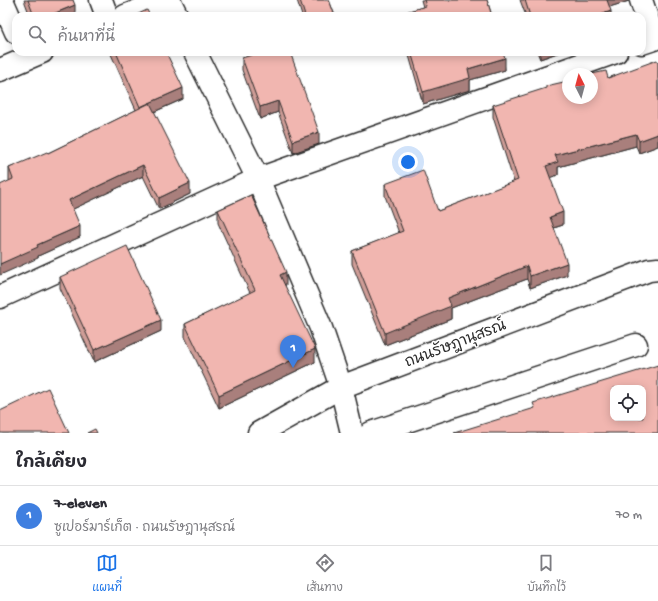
<!DOCTYPE html>
<html lang="th">
<meta charset="utf-8">
<style>
body{margin:0;font-family:"Gochi Hand","Playpen Sans Thai",sans-serif;background:#f7f7f7;color:#2b2b33}
.controls{position:absolute;right:12px;bottom:12px;display:grid;overflow:hidden;border-radius:8px;box-shadow:0 2px 10px #0003}
.controls button{width:36px;height:36px;display:grid;place-items:center;padding:0;border:0;border-bottom:1px solid #e1e1e2;background:#fff;color:#2b2b33;font:20px sans-serif}
.compass{position:absolute;left:562px;top:68px;width:36px;height:36px;border-radius:50%;background:#fff;box-shadow:0 2px 10px #0003;rotate:354deg}
.you{position:absolute;left:408px;top:162px;width:14px;height:14px;margin:-10px;border:3px solid #fff;border-radius:50%;background:#1a73e8;box-shadow:0 0 0 6px #1a73e833}
.badge{display:grid;place-items:center;width:26px;height:26px;border-radius:50%;background:#1a73e8;color:#fff;font-size:13px;font-weight:700}
.pin{position:absolute;translate:-50% -33px;filter:drop-shadow(0 1px 2px #0008)}
.pin::after{content:'';position:absolute;top:21px;width:14px;height:12px;background:inherit;clip-path:polygon(0 0,100% 0,50% 100%)}
.list{margin:0;padding:0;list-style:none}
h2{display:flex;justify-content:space-between;align-items:center;height:52px;margin:0;padding:0 16px;font-size:17px}
h2 small{font-size:13px;font-weight:400;color:#7c7c81}
.list li{display:grid;grid-template-columns:26px 1fr auto;gap:12px;align-items:center;box-sizing:border-box;height:60px;padding:0 16px;border-top:1px solid #e1e1e2}
.list b{display:block;font-size:15px;white-space:nowrap}
.list p{margin:0;font-size:13px;white-space:nowrap;color:#7c7c81}
.list em{font-size:13px;font-style:normal;color:#7c7c81}
.icon{flex:none;width:22px;height:22px;fill:none;stroke:currentColor;stroke-width:2;stroke-linecap:round;stroke-linejoin:round}
.map{position:relative;flex:none;width:658px;height:433px;overflow:hidden}
.search{position:absolute;background:#fff;box-shadow:0 2px 10px #0003;left:12px;right:12px;top:12px;height:44px;display:flex;align-items:center;gap:10px;box-sizing:border-box;padding:0 14px;border-radius:12px;color:#7c7c81;font-size:15px}
.sheet{height:112px;background:#fff}
nav{display:flex;justify-content:space-around;align-items:center;box-sizing:border-box;height:56px;border-top:1px solid #e1e1e2;background:#fff;font-size:11px;color:#7c7c81}
nav a{display:grid;justify-items:center;gap:2px}
nav .on{color:#1a73e8}
.map>svg:first-child{display:block}
.lines{fill:none;stroke-linecap:round;stroke-linejoin:round}
.minor-casing{stroke:#2b2b2b;stroke-width:25}
.minor{stroke:#fff;stroke-width:22}
.wall{fill:#cf9d97;stroke:#2b2b2b}
.shaded-wall{fill:#a97f7b;stroke:#2b2b2b}
.building{fill:#f1b6b0;stroke:#2b2b2b;fill-rule:evenodd}
.labels{text-anchor:middle;stroke-width:3;stroke-linejoin:round;paint-order:stroke}
.street-label{font-size:15px;fill:#2b2b2b;stroke:#fff}
</style>
<div class="map">
<svg width="658" height="433" viewBox="0 0 658 433">
<rect width="100%" height="100%" fill="#fff"/>
<filter id="ink" filterUnits="userSpaceOnUse"><feTurbulence type="fractalNoise" baseFrequency=".025" numOctaves="2"/><feDisplacementMap in="SourceGraphic" scale="8" xChannelSelector="R" yChannelSelector="G"/><feConvolveMatrix kernelMatrix="1 2 1 2 8 2 1 2 1" color-interpolation-filters="sRGB"/></filter>
<g filter="url(#ink)">
<g class="lines">
<g class="minor-casing">
<g id="minor">
<path d="M2,0L16,32"/>
<path d="M101,0L107,16"/>
<path d="M169,0L177,16"/>
<path d="M641,0L654,39L642,43"/>
<path d="M125,16L165,0"/>
<path d="M195,52L258,179L321,328L341,387L352,433"/>
<path d="M0,70L42,52"/>
<path d="M0,297L258,179L616,52"/>
<path d="M259,433L341,387L649,270L658,269"/>
<path d="M371,433L636,345"/>
</g>
</g>
<use href="#minor" class="minor"/>
</g>
<g class="wall">
<path d="M24,0H73L75,15L72,16H30Z"/>
<path d="M297,0H329L335,16H302Z"/>
<path d="M421,0H487L492,16H399V14L423,7Z"/>
<path d="M520,0H629V1L609,7L611,16H526Z"/>
<path d="M110,52H166L183,99L154,112L190,194L159,209L143,176L73,209L80,237L38,256V258L9,180V168L48,153L136,110Z"/>
<path d="M408,52H503L505,70L470,80V90L423,104Z"/>
<path d="M537,52H560L540,59Z"/>
<path d="M242,58L319,144L293,153L278,112L260,119L242,70Z"/>
<path d="M658,63V146L639,153L636,146L558,167V175L550,177L563,225L554,228L567,275L530,288L527,279L451,308V319L385,345L352,264V251L399,233L385,196V184L438,211L514,182L493,117V105L608,78Z"/>
<path d="M218,210L286,285L285,286L315,362L219,408L185,337V324L250,293L218,223Z"/>
<path d="M60,277L161,331L94,362L60,288Z"/>
</g>
<g class="shaded-wall">
<path d="M606,0H629V1L606,8Z"/>
<path d="M75,5V15L72,16H48Z"/>
<path d="M611,11V16H600V15Z"/>
<path d="M540,52H560L540,59Z"/>
<path d="M505,58V70L470,80V90L423,104V92L468,69Z"/>
<path d="M183,88V99L140,118V107Z"/>
<path d="M278,101V112L260,119V107Z"/>
<path d="M319,132V144L293,153V141Z"/>
<path d="M636,134V146L558,167V175L546,179V166L555,155Z"/>
<path d="M658,134V146L639,153V141Z"/>
<path d="M143,165V176L69,211V200Z"/>
<path d="M190,183V194L159,209V198Z"/>
<path d="M563,212V225L550,229V217Z"/>
<path d="M80,226V237L38,256V258L0,275V264L37,245Z"/>
<path d="M567,263V275L530,288V276Z"/>
<path d="M527,266V279L451,308V319L385,345V333L448,298Z"/>
<path d="M286,272V285L280,288V275Z"/>
<path d="M161,320V331L94,362V350Z"/>
<path d="M315,349V362L219,408V395Z"/>
</g>
<g class="building">
<path d="M28,0H73L75,5L48,16H34Z"/>
<path d="M300,0H329L335,16H305Z"/>
<path d="M424,0H487L492,16H400L399,14L426,6Z"/>
<path d="M525,0H607L611,11L600,15V16H530Z"/>
<path d="M147,10L150,16H134Z"/>
<path d="M116,52H166L183,88L140,107Z"/>
<path d="M261,52H290L319,132L293,141L278,101L260,107L242,58Z"/>
<path d="M411,52H503L505,58L468,69L470,78L423,92Z"/>
<path d="M657,60L658,63V134L639,141L636,134L555,155L558,162L546,166L563,212L550,217L567,263L530,276L527,266L448,298L451,306L385,333L352,251L403,231L385,184L423,170L438,211L518,180L493,105L546,88V86L568,81V98H592V74L606,71L608,78Z"/>
<path d="M150,103L190,183L159,198L143,165L69,200L80,226L37,245L38,247L0,264V185L13,179L9,168L47,152L48,153Z"/>
<path d="M251,195L286,272L280,275L315,349L219,395L185,324L255,290L218,210Z"/>
<path d="M127,246L161,320L94,350L60,277Z"/>
<path d="M658,365V433H454L535,408L533,403ZM613,388H643V418H613Z"/>
<path d="M48,388L69,433H0V411Z"/>
<path d="M95,429L97,433H87Z"/>
</g>
</g>
<g class="labels">
<g class="street-label">
<text transform="translate(455 343) rotate(-21)" y="5">ถนนรัษฎานุสรณ์</text>
</g>
</g>
</svg>
<div class="controls">
<button><svg class="icon" aria-label="locate" viewBox="0 0 24 24"><circle cx="12" cy="12" r="6"/><path d="M12 2v4M12 18v4M2 12h4M18 12h4"/></svg></button>
</div>
<svg class="compass" viewBox="-18 -18 36 36"><path d="M0-13l5 13h-10z" fill="#e53935"/><path d="M0 13l5-13h-10z" fill="#7c7c81"/></svg>
<div class="you"></div>
<div class="pin badge" style="left:293px;top:368px;background:#3f7fe0">1</div>
<div class="search"><svg class="icon" aria-label="search" viewBox="0 0 24 24"><circle cx="10" cy="10" r="6"/><path d="M15 15l6 6"/></svg>ค้นหาที่นี่</div>
</div>
<section class="sheet">
<h2>ใกล้เคียง<small></small></h2>
<ul class="list">
<li><span class="badge" style="background:#3f7fe0">1</span><div><b>7-eleven</b><p>ซูเปอร์มาร์เก็ต · ถนนรัษฎานุสรณ์</p></div><em>70 m</em></li>
</ul>
</section>
<nav>
<a class="on"><svg class="icon" aria-label="map" viewBox="0 0 24 24"><path d="M3 6l6-2 6 2 6-2v14l-6 2-6-2-6 2zM9 4v14M15 6v14"/></svg>แผนที่</a>
<a><svg class="icon" aria-label="directions" viewBox="0 0 24 24"><path d="M12 3l9 9-9 9-9-9zM9 14v-3h6M13 9l2 2-2 2"/></svg>เส้นทาง</a>
<a><svg class="icon" aria-label="saved" viewBox="0 0 24 24"><path d="M7 4h10v16l-5-4-5 4z"/></svg>บันทึกไว้</a>
</nav>
